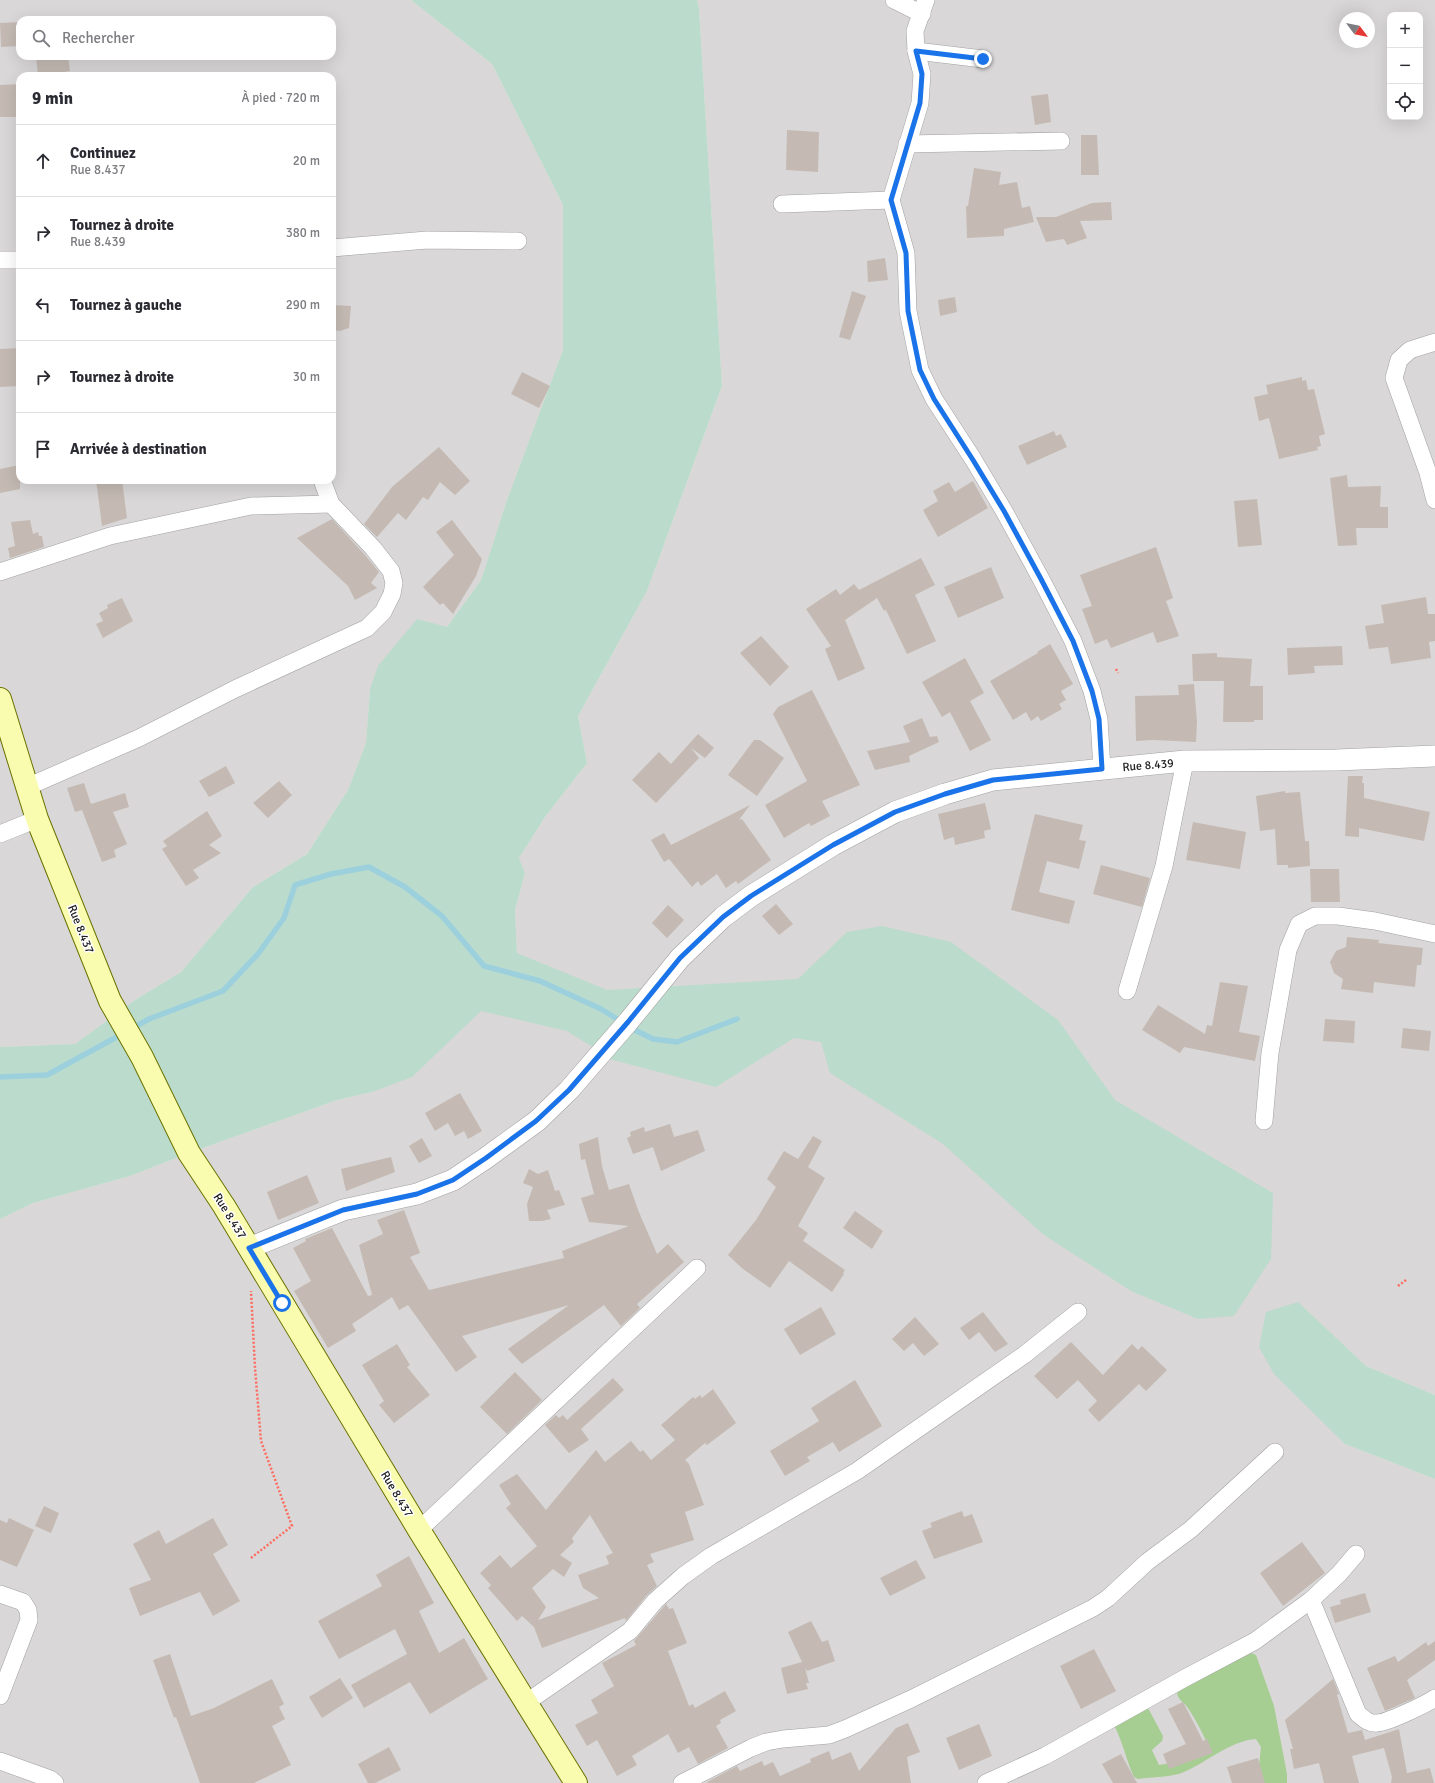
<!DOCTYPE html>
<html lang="fr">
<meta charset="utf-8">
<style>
body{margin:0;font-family:Signika,sans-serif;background:#f2f2f3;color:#2b2b33}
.controls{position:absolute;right:12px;top:12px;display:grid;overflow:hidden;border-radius:8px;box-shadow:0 4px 16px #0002}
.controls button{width:36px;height:36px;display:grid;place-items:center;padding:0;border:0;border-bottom:1px solid #e1e1e2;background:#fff;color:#2b2b33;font:20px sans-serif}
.compass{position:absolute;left:1339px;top:12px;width:36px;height:36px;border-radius:50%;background:#fff;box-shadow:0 4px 16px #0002;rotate:122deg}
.stop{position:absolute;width:12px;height:12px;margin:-9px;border:3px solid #1a73e8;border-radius:50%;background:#fff}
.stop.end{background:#1a73e8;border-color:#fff;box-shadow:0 1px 4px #0008}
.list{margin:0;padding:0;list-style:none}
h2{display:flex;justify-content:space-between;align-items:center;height:52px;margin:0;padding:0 16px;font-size:17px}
h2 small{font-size:13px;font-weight:400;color:#7c7c81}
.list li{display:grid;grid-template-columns:26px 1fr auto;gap:12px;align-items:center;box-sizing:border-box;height:72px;padding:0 16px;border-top:1px solid #e1e1e2}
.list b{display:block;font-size:15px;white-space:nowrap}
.list p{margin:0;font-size:13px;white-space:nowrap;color:#7c7c81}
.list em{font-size:13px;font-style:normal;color:#7c7c81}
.icon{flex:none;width:22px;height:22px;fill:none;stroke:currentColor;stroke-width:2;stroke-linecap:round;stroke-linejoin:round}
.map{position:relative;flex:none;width:1435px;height:1783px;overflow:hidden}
.search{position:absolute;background:#fff;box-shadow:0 4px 16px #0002;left:16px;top:16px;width:320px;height:44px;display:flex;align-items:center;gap:10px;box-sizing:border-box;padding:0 14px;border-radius:12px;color:#7c7c81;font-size:15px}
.panel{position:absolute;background:#fff;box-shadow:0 4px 16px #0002;left:16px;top:72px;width:320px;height:412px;border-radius:12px}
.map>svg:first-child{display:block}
.residential{fill:#d9d7d7;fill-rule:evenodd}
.forest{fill:#a6ce92}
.wetland{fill:#bbdccc}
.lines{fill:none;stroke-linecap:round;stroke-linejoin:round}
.stream{stroke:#9dd0dd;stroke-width:5.5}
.building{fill:#c4bab3;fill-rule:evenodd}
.minor-casing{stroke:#a2a2a2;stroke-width:18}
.tertiary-casing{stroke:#a2a2a2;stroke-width:22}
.secondary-casing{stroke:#697201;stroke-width:24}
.path{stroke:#fe6b5f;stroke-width:2.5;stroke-dasharray:2 2;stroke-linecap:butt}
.minor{stroke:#fff;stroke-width:17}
.tertiary{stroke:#fff;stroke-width:21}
.secondary{stroke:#f9fbaf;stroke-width:22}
.route{stroke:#1a73e8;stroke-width:5}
.labels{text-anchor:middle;stroke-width:3;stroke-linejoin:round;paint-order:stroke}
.street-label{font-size:12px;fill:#1b1b1b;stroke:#fff}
</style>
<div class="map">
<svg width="1435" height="1783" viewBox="0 0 1435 1783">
<rect width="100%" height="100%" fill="#ede8df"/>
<g class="residential">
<path d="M0,0H411L492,64L563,205V350L507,500L481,580L447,627L370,689L366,743L348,790L307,854L253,887L181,972L135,1000L75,1044L0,1047ZM20,20H332V56H20ZM20,76H332V480H20Z"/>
<path d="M697,0H1435V1395L1366,1366L1298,1303L1345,1444L1435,1479V1783H0V1219L33,1203L130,1176L189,1153L337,1100L372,1092L517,953L515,910L525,873L519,858L545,817L587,763L578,716L647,591L722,386L699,8ZM1390,15H1420V117H1390ZM1345,18H1369V42H1345Z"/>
</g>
<path class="forest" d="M1251,1653L1256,1655L1274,1706L1287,1774V1783H1263L1259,1766L1261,1747L1256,1739C1230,1741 1207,1762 1184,1772C1173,1777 1151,1777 1138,1779L1134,1777C1126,1760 1123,1742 1114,1725L1143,1708H1148L1163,1736L1162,1741L1152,1750L1159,1765L1178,1762L1208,1745C1202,1732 1196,1720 1188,1708C1184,1702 1178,1700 1177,1693L1182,1688Z"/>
<g class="wetland">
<path d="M411,0H697L699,8L722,386L647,591L578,716L587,763L545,817L519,858L525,873L515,910L517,953L607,990L798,979L847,932L882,926L951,942L1058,1020L1115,1100L1273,1193L1271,1259L1234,1316L1198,1319L1131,1291L1044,1235L943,1144L830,1073L821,1042L794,1038L716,1087L613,1060L567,1031L481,1011L412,1077L372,1092L337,1100L189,1153L130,1176L33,1203L0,1219V1047L75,1044L135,1000L181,972L253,887L307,854L348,790L366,743L370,689L378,666L417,619L447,627L481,580L507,500L563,350V205L492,64Z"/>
<path d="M1298,1302L1366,1366L1435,1395V1479L1345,1444L1274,1374L1259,1347L1266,1312Z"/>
</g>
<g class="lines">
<g class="stream">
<path d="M629,1027L653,1039L677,1042L737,1019"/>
<path d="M131,1029L149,1019L223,991L258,954L284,918L295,885L331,874L369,867L405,887L442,916L484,966L540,981L601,1009L622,1022"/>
<path d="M0,1077L47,1075L124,1033"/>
</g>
</g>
<g class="building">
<path d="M20,22V46L1,47L0,23Z"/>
<path d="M36,56H68L70,71L64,72V76H38Z"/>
<path d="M20,84V117H0V85Z"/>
<path d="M1048,94L1051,122L1035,125L1031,96Z"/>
<path d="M787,130L819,132L818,172L786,170Z"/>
<path d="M1081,135H1097L1099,175H1081Z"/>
<path d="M974,168L1001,172L999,185L1017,182L1022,208L1030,206L1034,222L1004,229V236L967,238L966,206H968Z"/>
<path d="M1111,202L1112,220L1080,221L1087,238L1067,245L1064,239L1046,242L1036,217H1056L1092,203Z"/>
<path d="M885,258L888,280L868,282L867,261Z"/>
<path d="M852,291L866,296L850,340L839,337Z"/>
<path d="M955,297L957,312L940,316L938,300Z"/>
<path d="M332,305L351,306L349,328L340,331L332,330Z"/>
<path d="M20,348V386L0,387V349Z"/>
<path d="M522,372L550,386L539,408L511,394Z"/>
<path d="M1302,377V381L1306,380L1308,390L1314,389L1325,434L1319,436L1321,446L1317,447L1318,450L1279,459L1269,418L1259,421L1254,397L1268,394L1266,385Z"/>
<path d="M1054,431L1056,436L1061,434L1067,447L1027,465L1018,446Z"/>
<path d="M439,447L470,481L455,495L440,482L428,500L423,497L406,520L398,513L377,537L364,524L392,487Z"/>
<path d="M20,465V489L0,493V469Z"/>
<path d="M1347,475L1348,487L1381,486L1380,507H1388V528H1356L1357,545L1338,546L1330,478Z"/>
<path d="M96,480H122L127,518L102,526Z"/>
<path d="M973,481L988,508L938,537L923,510L938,501L933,491L949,482L955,492Z"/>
<path d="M1257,499L1262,545L1238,547L1234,501Z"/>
<path d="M332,519L365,555L379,572L371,583L377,588L355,600L348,586L297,538Z"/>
<path d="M30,520L33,534L38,532L39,536H42L44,547L10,558L8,548L15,546L11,522Z"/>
<path d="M452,520L482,559L476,576L453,614L443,603L440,605L423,587L454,555L436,532Z"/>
<path d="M1156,547L1173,598L1166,601L1179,636L1157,643L1153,632L1111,648L1107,639L1095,644L1082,609L1092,606L1080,575Z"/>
<path d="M921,558L935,585L915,595L936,641L907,654L886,610L884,611L877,598L845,620L865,669L838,681L825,649L831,646L806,609L836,589L840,595L854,584L859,590Z"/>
<path d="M991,567L1004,598L958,618L944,587Z"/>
<path d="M1426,597L1428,614H1435V641L1429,642L1431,658L1391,664L1388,647L1369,649L1365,626L1384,623L1381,605Z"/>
<path d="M122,598L133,621L103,638L96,624L103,621L99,613L108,608L107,605Z"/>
<path d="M761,636L789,667L770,686L740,653Z"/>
<path d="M1050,644L1073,684L1061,691L1066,700L1059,704L1062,709L1041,721L1038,716L1031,721L1026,712L1013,720L990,681L1038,653L1037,652Z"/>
<path d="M1342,646L1343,665L1314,666L1315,673L1288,675L1287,648Z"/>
<path d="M1217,653V657L1252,659L1250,686H1263V720H1254V722H1223L1224,681H1193L1192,654Z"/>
<path d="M965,658L984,693L970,701L991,740L970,751L950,712L942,717L922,682Z"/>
<path d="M1194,684L1197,722L1196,742L1153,740L1136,741L1135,696L1179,695L1178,685Z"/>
<path d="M812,690L860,785L822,801L830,816L811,826L809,823L784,838L765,805L807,781L773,714L778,707Z"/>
<path d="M922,718L930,737L937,736L939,742L909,756L910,762L875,770L867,751L910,742L903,726Z"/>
<path d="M698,734L714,748L705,758L691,748L699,758L656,803L632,780L659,752L671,764Z"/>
<path d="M754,740H760L784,758L757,796L728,775Z"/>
<path d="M226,766L235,783L209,797L199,781Z"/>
<path d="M1348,776H1363L1362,783H1364V798L1430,812L1424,841L1359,828V837L1345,836Z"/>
<path d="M279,781L292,795L268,818L253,803Z"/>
<path d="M84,783L91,804L125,793L129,807L113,812L127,844L114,850L116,857L102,862L82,810L75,812L67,788Z"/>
<path d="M1285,791V793L1300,792L1305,841H1309L1310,866L1288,868V865H1277L1275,829L1260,831L1256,796Z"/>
<path d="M985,803L991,829L984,831L985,838L955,845L954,837L944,840L938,814Z"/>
<path d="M750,805L739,820L742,819L771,860L738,884L736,881L726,888L717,874L701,886L698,881L692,887L669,859L664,862L651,840L664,833L671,845Z"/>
<path d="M207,811L222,836L209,845L221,853L193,870L199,878L186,886L162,849L167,846L163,841Z"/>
<path d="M1035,814L1083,825L1079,840L1086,841L1079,869L1047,861L1039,892L1075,901L1069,924L1011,910Z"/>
<path d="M1193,822L1246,832L1240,869L1186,860Z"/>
<path d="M1101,865L1150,878L1142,907L1093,894Z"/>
<path d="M1310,869H1339L1340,902H1311Z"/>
<path d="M776,904L793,924L779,935L762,916Z"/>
<path d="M668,905L684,920L667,938L652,923Z"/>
<path d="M1347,937L1379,940L1378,943L1423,948L1421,965H1417L1415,987L1374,982L1373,993L1341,989L1343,979L1334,973L1330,962L1336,951L1346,947Z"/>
<path d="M1220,982L1248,986L1239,1032L1260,1036L1255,1061L1184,1047L1180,1053L1142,1030L1158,1005L1205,1034L1207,1025L1212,1026Z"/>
<path d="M1325,1019L1355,1021L1354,1043L1323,1041Z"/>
<path d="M1403,1028L1431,1031L1429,1051L1401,1048Z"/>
<path d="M460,1093L482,1131L468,1139L464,1131L455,1136L448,1123L435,1131L425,1113Z"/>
<path d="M670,1124L674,1137L698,1130L705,1151L661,1171L653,1147L633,1154L627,1138L631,1136L630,1132L644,1127L645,1132Z"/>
<path d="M813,1136L822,1141L808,1167L825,1178L798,1226L808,1233L803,1241L845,1270L843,1273L844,1274L832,1292L789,1261L770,1288L743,1269L728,1255L756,1220L776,1187L767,1179L784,1151L798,1159Z"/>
<path d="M598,1137L602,1166L609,1190L629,1184L638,1210L657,1254L668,1244L684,1262L637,1304L640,1308L621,1326L604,1305L522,1364L508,1349L569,1305L462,1336L477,1357L456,1372L408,1305L399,1310L392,1297L352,1324L356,1331L328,1348L294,1291L311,1281L293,1248L306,1241L305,1239L332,1228L368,1296L372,1295L359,1245L383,1234L377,1220L404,1210L420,1253L410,1257L429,1290L564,1258L562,1251L629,1226L589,1222L581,1198L594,1194L585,1159L581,1160L579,1144Z"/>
<path d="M422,1138L432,1156L419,1163L409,1146Z"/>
<path d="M391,1157L395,1172L346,1191L341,1169Z"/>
<path d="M529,1169L538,1174L548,1170L555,1191L559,1190L565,1205L547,1210L551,1219L542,1221H529L527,1204L533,1187L523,1183Z"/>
<path d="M307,1175L319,1203L278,1220L267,1192Z"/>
<path d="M855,1211L883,1231L872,1249L843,1228Z"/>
<path d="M821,1307L836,1334L800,1355L784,1329Z"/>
<path d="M983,1312L1008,1344L995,1352L979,1332L969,1340L960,1328Z"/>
<path d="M915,1317L939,1344L924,1356L913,1343L904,1351L892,1339Z"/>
<path d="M1071,1342L1103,1375L1132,1344L1138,1350L1142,1346L1167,1370L1146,1391L1139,1384L1099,1422L1088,1410L1097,1401L1078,1380L1057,1399L1034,1376Z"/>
<path d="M397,1344L410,1365L407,1367L430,1395L394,1423L379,1405L384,1401L362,1365Z"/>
<path d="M515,1372L542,1400L507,1434L480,1407Z"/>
<path d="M613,1378L624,1390L581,1429L589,1440L569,1453L545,1425L556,1415L559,1418L563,1415L567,1420Z"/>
<path d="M855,1380L882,1426L839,1452L833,1442L807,1457L810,1461L785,1476L770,1451L819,1421L811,1408Z"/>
<path d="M713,1389L736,1423L707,1445L705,1443L685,1460L689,1464L704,1505L685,1512L694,1540L650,1554L654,1562L647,1565L657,1586L647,1595L626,1621L625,1618L542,1648L534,1627L522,1616L517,1621L488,1588L491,1585L480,1573L500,1555L511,1568L537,1546L506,1508L511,1504L499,1485L517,1474L546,1510L596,1450L605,1462L631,1441L640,1452L643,1450L651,1460L675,1440L661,1425L693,1397L695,1399L700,1395L702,1398ZM590,1515L613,1553L606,1556L609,1564L578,1575L583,1588L599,1598L538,1620L546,1607L532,1588L553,1569L564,1577L572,1563L560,1555L574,1542L572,1538Z"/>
<path d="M44,1506L59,1513L51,1533L35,1526Z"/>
<path d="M962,1511L964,1517L972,1514L983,1542L934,1559L922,1531L932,1527L930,1523Z"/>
<path d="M9,1518L34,1530L17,1567L0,1560V1520L7,1523Z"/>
<path d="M213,1518L228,1545L213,1554L240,1601L213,1616L200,1592L140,1616L129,1588L151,1580L133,1544L159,1530L166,1544Z"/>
<path d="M1302,1542L1325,1573L1283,1606L1260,1573Z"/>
<path d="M409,1556L434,1603L419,1611L439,1653L464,1638L488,1679L430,1714L410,1682L364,1708L351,1685L407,1654L395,1629L339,1659L318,1621L382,1586L376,1575Z"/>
<path d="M916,1560L926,1578L890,1596L880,1578Z"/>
<path d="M1365,1593L1371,1612L1335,1623L1330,1607L1341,1604L1340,1600Z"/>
<path d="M666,1604L669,1609L673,1608L687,1643L668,1651L689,1706L693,1704L695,1708L725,1691L736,1711L720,1720L721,1723L716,1726L728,1748L698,1764L689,1747L678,1753L668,1734L632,1756L637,1765L617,1776L597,1740L587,1746L575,1725L598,1713L591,1700L614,1686L602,1663L636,1645L634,1641Z"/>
<path d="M811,1621L822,1642L828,1640L835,1661L807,1671L805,1668L809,1683H806L808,1689L787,1694L781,1668L802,1662L788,1632Z"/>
<path d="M1435,1641V1660L1407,1680L1415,1698L1385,1711L1367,1668L1395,1656L1398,1662L1426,1642L1428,1646Z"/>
<path d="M1094,1649L1116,1691L1081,1709L1060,1666Z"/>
<path d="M170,1654L191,1716L214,1708L272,1679L284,1704L279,1707L285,1719L272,1726L291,1765L254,1783H200L176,1717L174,1718L153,1660Z"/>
<path d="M340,1678L353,1698L322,1718L309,1697Z"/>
<path d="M1333,1679L1339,1694L1337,1695L1348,1733L1362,1730L1365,1740L1399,1729L1407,1773L1430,1768L1434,1783H1391L1392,1777L1384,1748L1352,1756L1359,1783H1324L1319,1763L1294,1769L1290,1749H1293L1285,1720Z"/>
<path d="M1183,1702L1203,1741L1207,1739L1213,1753L1169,1769L1163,1754L1186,1744L1168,1709Z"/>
<path d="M908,1723L920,1752L907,1757L911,1783H708L707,1782L737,1766L740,1771L762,1761L764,1766L773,1762L780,1776L811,1762L810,1759L829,1751L832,1760L851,1752L859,1771L896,1728Z"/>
<path d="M979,1724L992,1756L959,1770L946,1738Z"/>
<path d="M389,1747L401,1770L375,1783H368L358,1764Z"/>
<path d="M1121,1754L1137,1783H1113L1102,1764Z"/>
<path d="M1258,1758L1265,1783H1232L1227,1767Z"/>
</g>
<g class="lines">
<g class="minor-casing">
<g id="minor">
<path d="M894,0L922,14"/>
<path d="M926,0L915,31L916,51L922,74L920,103L891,200L906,253L908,311L920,370L934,399L973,459L1004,511L1041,579L1073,641L1092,691L1099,719L1102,769"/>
<path d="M916,51L983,59"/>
<path d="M907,144L1061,141"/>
<path d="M782,204L891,200"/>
<path d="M332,248L427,240L518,241"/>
<path d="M0,260H20"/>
<path d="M1435,342L1410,350L1399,360L1394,378L1428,473L1435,500"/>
<path d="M0,572L110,536L251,506L331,504"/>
<path d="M27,787L139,738L235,689L367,628L383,612L392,594L394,583L391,571L373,548L331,504L322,480"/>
<path d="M0,834L37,819"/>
<path d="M1127,991L1164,866L1185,761"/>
<path d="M1264,1121L1270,1053L1288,950L1299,924L1315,916H1338L1375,921L1435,934"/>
<path d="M419,1530L697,1268"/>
<path d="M0,1594L23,1602L28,1610L29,1620L0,1696"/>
<path d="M1311,1600L1358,1714C1364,1719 1369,1724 1377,1723C1387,1723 1426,1704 1435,1698"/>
<path d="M527,1702L630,1631L655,1601L683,1576L711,1556L857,1471L1024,1355L1078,1312"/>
<path d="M0,1761L50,1779L55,1783"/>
<path d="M682,1783L751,1748L766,1742L783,1739L829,1735L845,1729L911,1699L1093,1608L1108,1598L1147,1562L1190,1530L1275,1452"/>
<path d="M986,1783L1045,1756L1185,1678L1255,1641L1311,1600L1339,1574L1356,1554"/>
</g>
</g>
<g class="tertiary-casing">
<path id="tertiary" d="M249,1248L343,1210L417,1194L453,1180L486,1158L537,1121L569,1090L628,1022L680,958L723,917L751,896L833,845L895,812L945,794L993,780L1185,761L1336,760L1435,756"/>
</g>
<g class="secondary-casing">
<path id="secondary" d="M0,699L37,819L110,1001L142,1057L189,1153L224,1206L419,1530L576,1783"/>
</g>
<g class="path">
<path d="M1116,669L1118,673"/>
<path d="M1398,1286L1406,1280"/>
<path d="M251,1558L292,1526L261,1441L255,1368L251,1291"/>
</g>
<use href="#minor" class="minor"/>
<use href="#tertiary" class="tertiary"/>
<use href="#secondary" class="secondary"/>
</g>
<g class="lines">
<path class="route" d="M282,1303L249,1248L343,1210L417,1194L453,1180L486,1158L536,1121L569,1090L628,1022L680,958L723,917L751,896L833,845L895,812L945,794L993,780L1102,769L1099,719L1092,691L1073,641L1041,579L1004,511L973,460L934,399L920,370L908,311L906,253L891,200L920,103L922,74L916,51L983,59"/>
</g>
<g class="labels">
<g class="street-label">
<text transform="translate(1148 765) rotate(-5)" y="4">Rue 8.439</text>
<text transform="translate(81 929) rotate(68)" y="4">Rue 8.437</text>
<text transform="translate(230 1216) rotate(58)" y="4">Rue 8.437</text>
<text transform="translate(397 1494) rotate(59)" y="4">Rue 8.437</text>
</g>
</g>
</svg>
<div class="controls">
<button>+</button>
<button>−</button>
<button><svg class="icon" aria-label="locate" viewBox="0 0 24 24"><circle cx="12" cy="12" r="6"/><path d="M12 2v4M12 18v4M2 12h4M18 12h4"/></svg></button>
</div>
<svg class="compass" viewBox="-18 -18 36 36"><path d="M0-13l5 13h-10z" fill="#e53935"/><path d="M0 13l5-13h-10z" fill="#7c7c81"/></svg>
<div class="stop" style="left:282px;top:1303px"></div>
<div class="stop end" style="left:983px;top:59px"></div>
<div class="search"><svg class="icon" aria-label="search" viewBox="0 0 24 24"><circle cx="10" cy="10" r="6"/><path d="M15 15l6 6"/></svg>Rechercher</div>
<section class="panel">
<h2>9 min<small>À pied · 720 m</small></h2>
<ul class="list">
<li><svg class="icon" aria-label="ahead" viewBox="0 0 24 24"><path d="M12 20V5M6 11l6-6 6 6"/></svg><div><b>Continuez</b><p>Rue 8.437</p></div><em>20 m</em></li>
<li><svg class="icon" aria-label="right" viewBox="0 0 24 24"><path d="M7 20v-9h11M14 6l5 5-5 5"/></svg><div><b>Tournez à droite</b><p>Rue 8.439</p></div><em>380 m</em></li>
<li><svg class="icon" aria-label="left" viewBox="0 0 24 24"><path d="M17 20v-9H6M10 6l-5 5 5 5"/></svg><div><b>Tournez à gauche</b></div><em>290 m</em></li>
<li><svg class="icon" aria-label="right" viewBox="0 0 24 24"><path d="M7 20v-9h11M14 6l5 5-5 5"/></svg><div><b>Tournez à droite</b></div><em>30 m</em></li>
<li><svg class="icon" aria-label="arrive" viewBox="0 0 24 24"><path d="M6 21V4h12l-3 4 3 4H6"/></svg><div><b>Arrivée à destination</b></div></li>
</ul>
</section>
</div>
